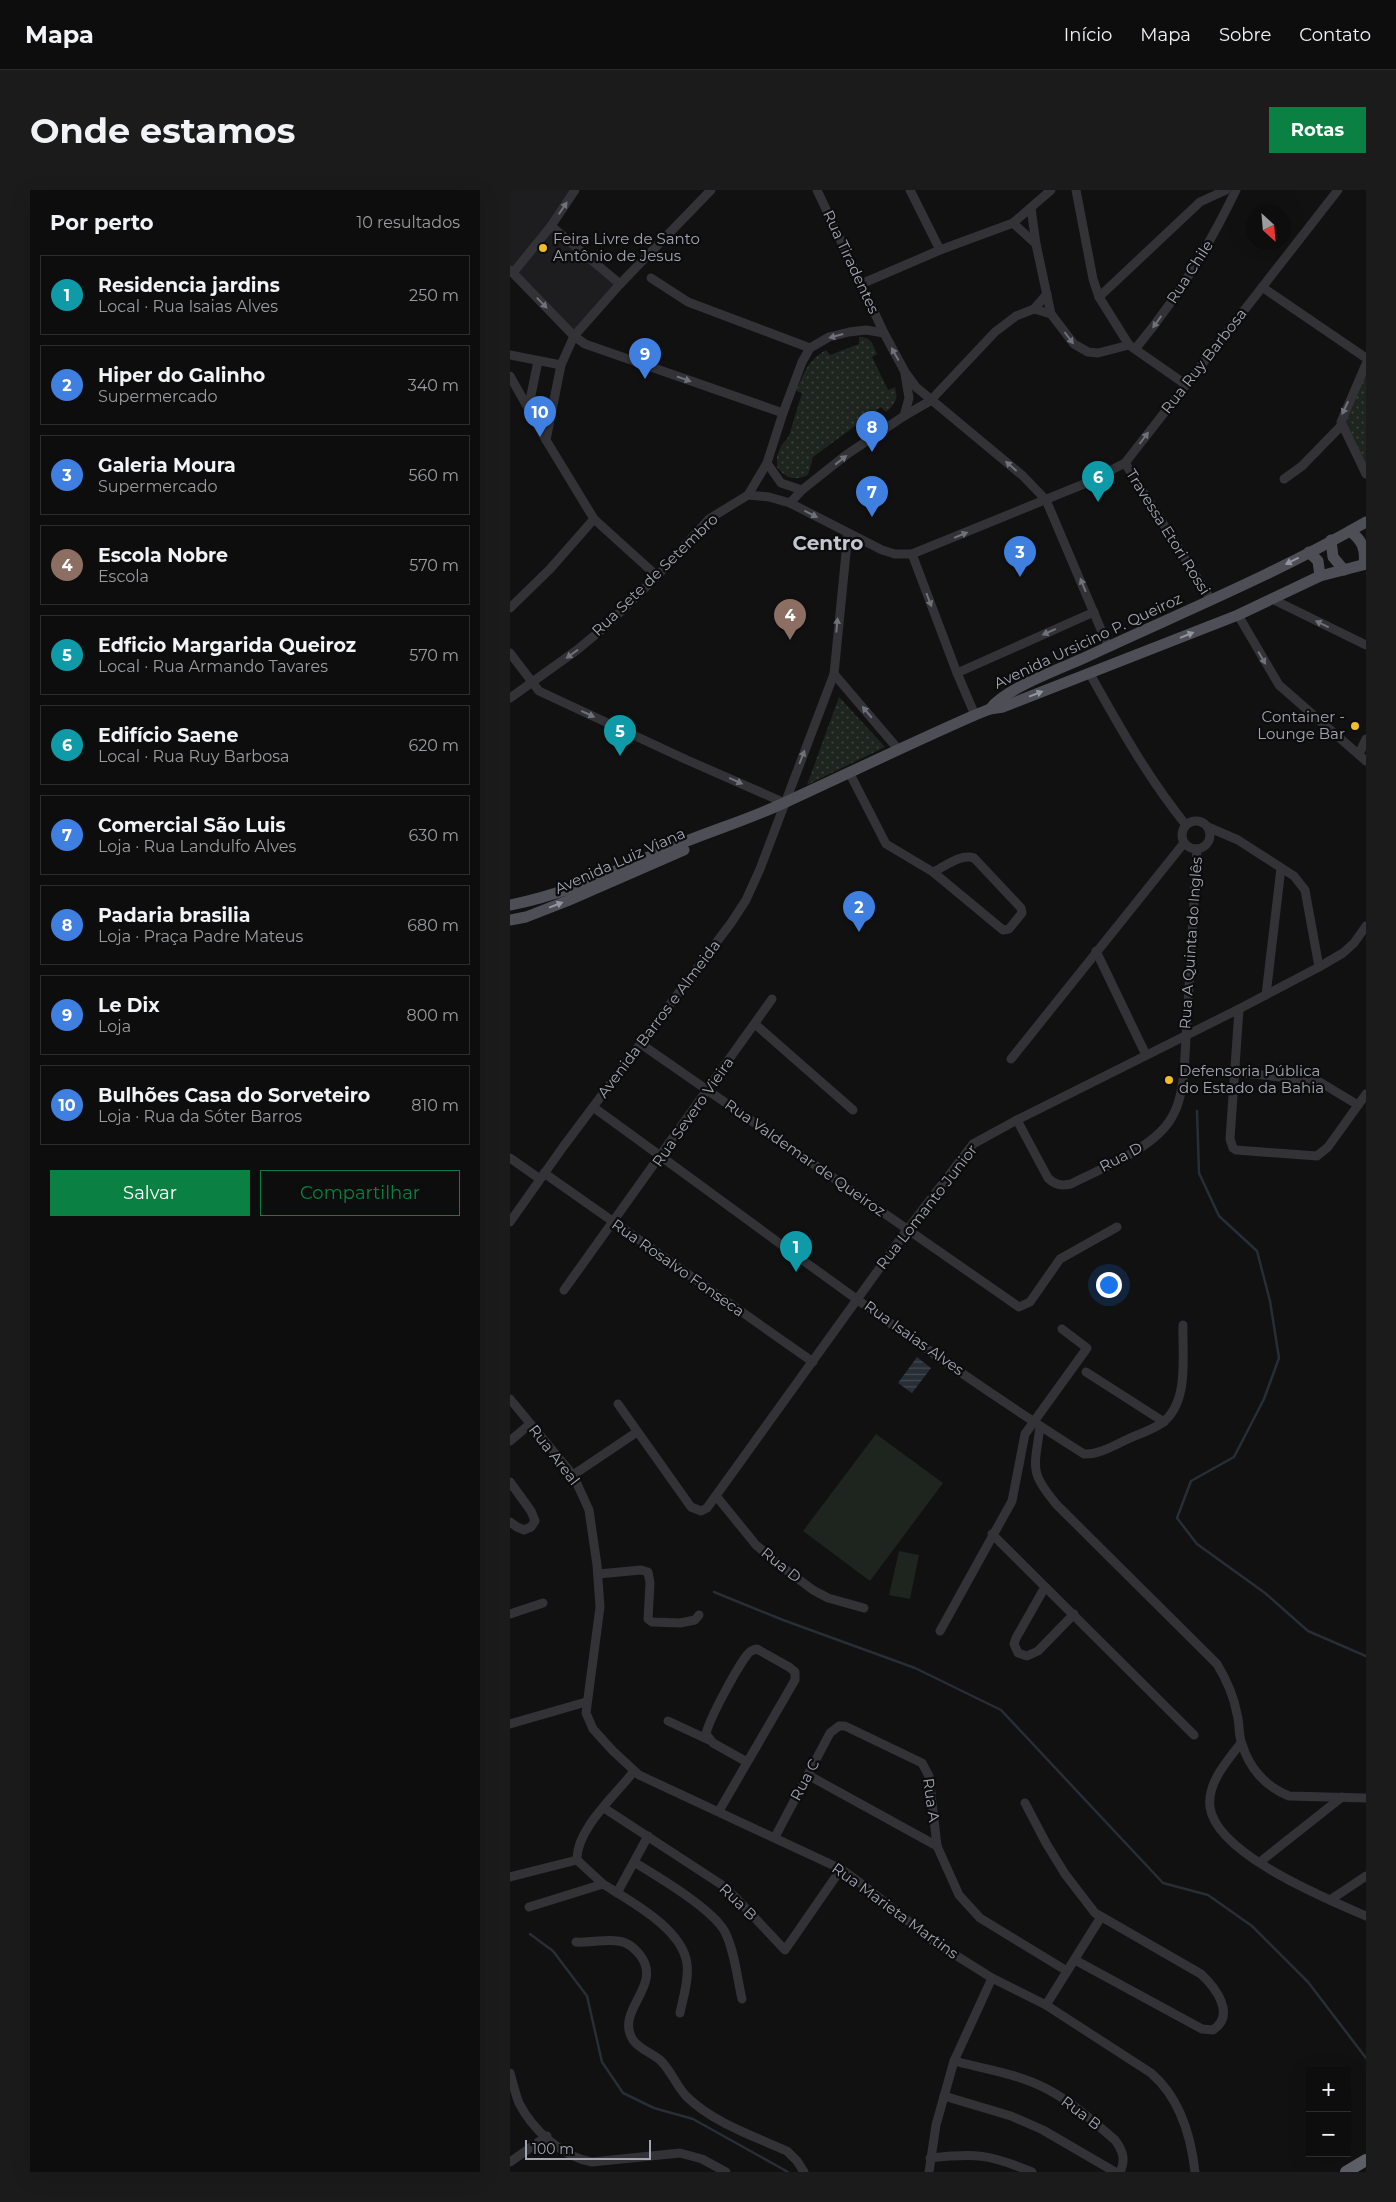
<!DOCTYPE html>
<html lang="pt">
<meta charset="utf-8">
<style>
body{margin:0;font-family:Montserrat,sans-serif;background:#1b1b1c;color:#f1f3f6}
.controls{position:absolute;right:15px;bottom:15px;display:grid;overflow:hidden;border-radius:0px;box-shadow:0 5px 20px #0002}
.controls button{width:45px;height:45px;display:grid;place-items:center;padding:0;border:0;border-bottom:1px solid #2d2d2e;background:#0d0d0e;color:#f1f3f6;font:25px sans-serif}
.compass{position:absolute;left:736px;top:15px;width:45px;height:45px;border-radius:50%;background:#0d0d0e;box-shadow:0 5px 20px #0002;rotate:154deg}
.scale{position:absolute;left:15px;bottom:12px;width:126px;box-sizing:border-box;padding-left:5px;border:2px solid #a2a6b3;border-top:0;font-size:14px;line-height:18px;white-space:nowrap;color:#a2a6b3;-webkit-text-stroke:4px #0c0c0d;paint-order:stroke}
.you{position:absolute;left:598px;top:1094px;width:18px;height:18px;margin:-12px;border:4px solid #fff;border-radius:50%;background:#1a73e8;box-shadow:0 0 0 8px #1a73e833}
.badge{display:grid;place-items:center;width:32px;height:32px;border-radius:50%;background:#0b8043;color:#fff;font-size:16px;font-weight:700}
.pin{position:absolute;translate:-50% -41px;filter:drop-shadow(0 1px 2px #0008)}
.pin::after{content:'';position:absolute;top:26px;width:18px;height:15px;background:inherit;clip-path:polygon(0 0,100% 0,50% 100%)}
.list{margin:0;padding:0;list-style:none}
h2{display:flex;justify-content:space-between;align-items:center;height:65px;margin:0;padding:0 20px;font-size:21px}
h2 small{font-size:16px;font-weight:400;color:#9a9c9e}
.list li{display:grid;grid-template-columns:32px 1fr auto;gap:15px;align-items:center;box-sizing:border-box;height:80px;margin:0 10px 10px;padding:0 10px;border:1px solid #2d2d2e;border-radius:0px}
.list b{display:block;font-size:19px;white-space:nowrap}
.list p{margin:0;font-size:16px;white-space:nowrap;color:#9a9c9e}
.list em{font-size:16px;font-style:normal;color:#9a9c9e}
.actions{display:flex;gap:10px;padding:15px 20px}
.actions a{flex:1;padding:11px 0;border:1px solid #0b8043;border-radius:0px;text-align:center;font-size:18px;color:#0b8043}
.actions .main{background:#0b8043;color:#fff}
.map{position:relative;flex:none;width:856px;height:1982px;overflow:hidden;border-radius:0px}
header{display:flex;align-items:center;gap:30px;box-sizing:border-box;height:70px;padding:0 25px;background:#0d0d0e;border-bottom:1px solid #2d2d2e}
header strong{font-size:24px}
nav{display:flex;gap:28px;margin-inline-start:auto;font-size:18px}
.intro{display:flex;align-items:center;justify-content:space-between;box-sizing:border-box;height:120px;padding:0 30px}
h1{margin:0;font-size:35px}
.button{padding:12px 22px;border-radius:0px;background:#0b8043;color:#fff;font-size:18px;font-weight:700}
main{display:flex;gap:30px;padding:0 30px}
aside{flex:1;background:#0d0d0e;border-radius:0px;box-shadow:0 5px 20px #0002}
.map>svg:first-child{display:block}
.built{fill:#1d1d1f}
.grass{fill:#1d251e}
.park{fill:url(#park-dots)}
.water{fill:url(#water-rules)}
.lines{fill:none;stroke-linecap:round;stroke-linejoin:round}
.stream{stroke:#272e36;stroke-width:2.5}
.minor{stroke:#323237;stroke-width:9}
.major{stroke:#4e4f56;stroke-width:11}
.highway{stroke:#5e6068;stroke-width:12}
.oneway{fill:#70727b}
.oneway2{fill:#9195a0}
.poi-dot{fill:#f1bc2a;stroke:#0c0c0d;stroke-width:2}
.labels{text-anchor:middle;stroke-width:4.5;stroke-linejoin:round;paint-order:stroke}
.poi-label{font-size:15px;fill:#a2a6b3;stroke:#0c0c0d;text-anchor:start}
.street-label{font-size:15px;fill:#a2a6b3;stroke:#0c0c0d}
.district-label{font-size:20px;font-weight:bold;fill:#c3c5cf;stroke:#0c0c0d}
</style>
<header>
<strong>Mapa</strong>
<nav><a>Início</a><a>Mapa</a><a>Sobre</a><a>Contato</a></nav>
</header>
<div class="intro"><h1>Onde estamos</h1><a class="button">Rotas</a></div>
<main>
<aside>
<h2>Por perto<small>10 resultados</small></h2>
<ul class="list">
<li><span class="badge" style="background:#0f9aa8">1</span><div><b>Residencia jardins</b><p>Local · Rua Isaias Alves</p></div><em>250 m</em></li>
<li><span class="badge" style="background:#3f7fe0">2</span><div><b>Hiper do Galinho</b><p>Supermercado</p></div><em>340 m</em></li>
<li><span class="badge" style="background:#3f7fe0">3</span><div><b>Galeria Moura</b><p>Supermercado</p></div><em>560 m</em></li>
<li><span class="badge" style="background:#8d6e63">4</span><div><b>Escola Nobre</b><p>Escola</p></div><em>570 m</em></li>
<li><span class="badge" style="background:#0f9aa8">5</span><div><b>Edficio Margarida Queiroz</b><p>Local · Rua Armando Tavares</p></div><em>570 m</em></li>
<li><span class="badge" style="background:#0f9aa8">6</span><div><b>Edifício Saene</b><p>Local · Rua Ruy Barbosa</p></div><em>620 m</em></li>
<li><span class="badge" style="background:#3f7fe0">7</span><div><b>Comercial São Luis</b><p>Loja · Rua Landulfo Alves</p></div><em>630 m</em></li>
<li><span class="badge" style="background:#3f7fe0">8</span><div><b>Padaria brasilia</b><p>Loja · Praça Padre Mateus</p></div><em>680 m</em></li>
<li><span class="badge" style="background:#3f7fe0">9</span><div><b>Le Dix</b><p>Loja</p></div><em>800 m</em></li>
<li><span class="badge" style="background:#3f7fe0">10</span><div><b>Bulhões Casa do Sorveteiro</b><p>Loja · Rua da Sóter Barros</p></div><em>810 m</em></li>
</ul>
<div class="actions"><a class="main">Salvar</a><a>Compartilhar</a></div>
</aside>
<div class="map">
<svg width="856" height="1982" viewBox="0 0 856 1982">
<defs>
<pattern id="park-dots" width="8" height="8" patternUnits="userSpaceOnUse" patternTransform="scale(1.25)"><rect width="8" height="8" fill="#1d251e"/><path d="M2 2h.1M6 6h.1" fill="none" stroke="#3b423c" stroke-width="1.8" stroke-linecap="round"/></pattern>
<pattern id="water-rules" width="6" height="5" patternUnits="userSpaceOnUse" patternTransform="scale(1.25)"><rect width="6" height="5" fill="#272e36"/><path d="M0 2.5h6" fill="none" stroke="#434951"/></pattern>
</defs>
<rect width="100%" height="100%" fill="#111112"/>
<path class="built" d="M0,0H65L41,36L110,94L64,146L0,80Z"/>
<g class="grass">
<path d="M366,1244L433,1293L360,1391L293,1341Z"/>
<path d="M389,1361L409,1365L400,1409L379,1405Z"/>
</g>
<g class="park">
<path d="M349,147C361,146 363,155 367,164L362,167L378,200L385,197C388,210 386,213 376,222L371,217L303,267L298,285C285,291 276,289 267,277V266L271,256L279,246L292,203L286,201C295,182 297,171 316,160L320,165L349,154Z"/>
<path d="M856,174V283L831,236Z"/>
<path d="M329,507L375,557L297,595Z"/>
</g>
<path class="water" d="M407,1167L421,1178L402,1203L388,1193Z"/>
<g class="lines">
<g class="stream">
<path d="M687,921L689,983L709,1026L747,1061L760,1111L769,1168L754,1209L724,1267L681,1291L667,1328L687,1354L755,1403L798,1441L856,1466"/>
<path d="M204,1402L273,1430L405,1478L491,1520L653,1693L698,1705L742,1736L798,1792L856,1868"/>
<path d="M20,1744L43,1761L77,1806L92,1872L113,1903L144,1918L183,1929L278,1982"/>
</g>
<g class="minor">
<path d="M307,0L374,143L395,182L406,197L513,286L536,310L598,456"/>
<path d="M400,0L430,60"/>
<path d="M566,0L583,89L589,107L619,155L675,194"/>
<path d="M521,18L526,54L541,124"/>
<path d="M503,33L526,54"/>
<path d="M41,36L110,94"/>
<path d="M0,80L64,146L75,154L273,223"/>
<path d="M3,83L41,36L65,0"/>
<path d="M141,88L178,112L300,158"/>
<path d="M351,94L430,60L503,33L541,0"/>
<path d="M752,97L856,168"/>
<path d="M589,107L690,12L716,0"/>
<path d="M524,119L541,124L564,154L578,162L588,163L619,155"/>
<path d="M626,158C666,110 699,56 726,0"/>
<path d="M0,165L51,175"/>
<path d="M856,174L831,232L856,284"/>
<path d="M0,186L36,250"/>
<path d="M19,215L28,171"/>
<path d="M394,226L399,208L395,184"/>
<path d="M257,273L271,293L292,300"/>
<path d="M615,273L701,410"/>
<path d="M774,289L792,276L831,236"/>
<path d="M238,305L259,307L280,313L372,360L385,364H402L574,294L615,273L828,0"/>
<path d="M280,313L292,300L336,265L394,226L420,211L485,142L506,126L524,119L537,104"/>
<path d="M402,364L447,483L465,525"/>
<path d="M147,386L84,329L36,250L51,175L64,146L110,94L201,0"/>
<path d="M762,409L856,455"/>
<path d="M0,418L40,379L84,329"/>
<path d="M728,425L769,495L856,571"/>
<path d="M0,463L29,501L177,570L275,613"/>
<path d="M447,483L584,422"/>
<path d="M324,484L388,559"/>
<path d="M580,484C609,536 638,588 676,635"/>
<path d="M0,508L67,460L97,435L147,386L199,329L238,305L257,273L273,223L292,172L300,158L319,147L339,142L356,140L374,143"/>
<path d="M849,564L856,549"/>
<path d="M339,582L376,654L423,682L493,740L499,739L512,723L511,718L464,668C451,663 434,677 423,682"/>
<circle cx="686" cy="645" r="14"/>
<path d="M698,637L728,650L784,686L795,700L809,777"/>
<path d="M586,761L636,865"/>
<path d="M756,805L771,678"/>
<path d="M729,819L720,949L723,958L726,960L807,966L818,957L856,904"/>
<path d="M245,834L343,920"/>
<path d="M131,854L509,1117L520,1112L550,1069L607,1037"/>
<path d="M501,869L674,653"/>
<path d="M724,882L808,891L848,915"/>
<path d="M83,917C245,1034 405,1157 574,1264C589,1265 605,1255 618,1249C629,1244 642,1240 652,1233C680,1212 672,1165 673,1135"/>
<path d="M507,930L538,988C545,995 551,996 561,994C592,978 645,958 662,927C670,913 672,898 674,883L687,659"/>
<path d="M0,968L30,989"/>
<path d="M34,983L303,1172"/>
<path d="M0,1032L53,957L221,733L236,710L250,679L324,484L338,343"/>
<path d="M54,1100L262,809"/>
<path d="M576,1182L654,1232"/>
<path d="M0,1209L63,1285L79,1320L87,1375L90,1417L76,1523L83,1539L103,1561L129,1585L331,1679L357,1698L423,1751L482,1788L536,1815L641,1883C669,1907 681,1946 685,1982"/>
<path d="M108,1214L181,1317L191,1321L197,1318L397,1040L463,954L507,930L729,819L809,777L833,763L844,753L856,736"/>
<path d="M530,1236C525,1278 518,1281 547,1315L707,1474C716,1489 724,1506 727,1524C730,1534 728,1545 732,1554C739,1578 756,1597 779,1606L856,1608"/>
<path d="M0,1251L20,1234"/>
<path d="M63,1285L127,1242"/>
<path d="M0,1292L21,1321L25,1331L21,1337L14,1340L7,1337L0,1332"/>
<path d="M207,1307L246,1355L275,1379L303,1400L318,1408L354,1418"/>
<path d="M482,1344L684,1545"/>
<path d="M88,1384L131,1380L138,1382L140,1393L138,1429L142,1432L170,1433L185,1430L189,1425"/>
<path d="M535,1397L506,1448L504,1454L508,1463L517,1466L528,1461L564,1424"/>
<path d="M0,1424L33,1413"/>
<path d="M430,1441L502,1311L515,1244L577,1158L552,1139"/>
<path d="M158,1531L199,1550"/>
<path d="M0,1534L76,1512"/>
<path d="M731,1553C717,1571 697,1593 700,1617C706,1664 817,1709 856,1726"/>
<path d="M298,1585L427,1656"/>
<path d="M515,1613L536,1653L555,1684L585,1723L691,1784C706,1798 726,1825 703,1840L692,1839L565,1770"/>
<path d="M94,1618L212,1695L227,1709L275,1760L331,1679"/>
<path d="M209,1621L285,1490V1482L279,1477L247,1459C242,1460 240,1461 237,1465C227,1478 199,1529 196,1544L203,1553L237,1572"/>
<path d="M265,1647L320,1543L329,1536H335L412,1573L419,1586L427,1656L449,1705L470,1728L557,1781"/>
<path d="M67,1670C66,1639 106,1605 124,1581"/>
<path d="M124,1672C147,1686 203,1719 215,1742C225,1762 227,1788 232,1809"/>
<path d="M750,1672L832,1607"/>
<path d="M0,1687L67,1670L93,1694"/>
<path d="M107,1703L138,1646"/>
<path d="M820,1710L856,1686"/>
<path d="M19,1717L93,1694C120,1711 173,1739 177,1774C179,1790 173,1808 170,1823"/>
<path d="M66,1752C80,1753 94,1749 108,1751C118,1752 124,1758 130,1765C154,1796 104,1820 123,1850C129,1859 142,1863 150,1870C161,1880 166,1896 177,1907C204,1933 243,1946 277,1961L287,1971L294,1982"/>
<path d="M536,1815L591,1727"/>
<path d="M444,1871C475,1879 509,1884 537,1899C562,1912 584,1932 605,1950C613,1961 616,1970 610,1982"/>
<path d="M0,1883C3,1893 5,1903 9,1913C22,1939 52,1967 82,1972L170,1963L192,1969L216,1982"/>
<path d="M434,1906L501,1926L533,1940L605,1982"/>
<path d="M420,1968C466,1963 479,1964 522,1982"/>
<path d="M0,1972L37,1946"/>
<path d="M419,1982L426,1935L444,1871L482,1788"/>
</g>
<g class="major">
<path d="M840,341C852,350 856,359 854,374"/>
<path d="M821,350L823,367L834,380"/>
<path d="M799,362L808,371L810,386"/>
<path d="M480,519C496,498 550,479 576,467C670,423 766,384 856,332"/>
<path d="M0,715C58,704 113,677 167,655C203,640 240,629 276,612C339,583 401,553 465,525L480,519L493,517L728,425L810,386L856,374"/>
<path d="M0,730L16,727L57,711L174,660"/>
</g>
<path class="highway" d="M836,1982L856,1970"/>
</g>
<defs><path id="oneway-solid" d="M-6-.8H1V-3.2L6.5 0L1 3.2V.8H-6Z" transform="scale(1.25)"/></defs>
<g class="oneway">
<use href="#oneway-solid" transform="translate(53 18) rotate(-56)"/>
<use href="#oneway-solid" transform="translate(32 113) rotate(46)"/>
<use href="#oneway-solid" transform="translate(647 132) rotate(126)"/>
<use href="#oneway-solid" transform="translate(326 146) rotate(165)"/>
<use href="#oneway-solid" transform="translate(559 148) rotate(53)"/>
<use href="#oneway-solid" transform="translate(385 164) rotate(-119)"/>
<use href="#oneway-solid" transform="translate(174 189) rotate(19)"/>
<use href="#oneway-solid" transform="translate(835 218) rotate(115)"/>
<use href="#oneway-solid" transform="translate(634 248) rotate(-53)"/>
<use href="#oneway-solid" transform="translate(331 270) rotate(-38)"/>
<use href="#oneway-solid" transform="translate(501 276) rotate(-139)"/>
<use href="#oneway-solid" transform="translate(301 324) rotate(27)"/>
<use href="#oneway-solid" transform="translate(451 345) rotate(-22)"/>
<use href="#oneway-solid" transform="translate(573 395) rotate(-112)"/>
<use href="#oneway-solid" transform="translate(419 410) rotate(69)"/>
<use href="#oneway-solid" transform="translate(812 434) rotate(-154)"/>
<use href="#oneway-solid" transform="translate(327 435) rotate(-85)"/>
<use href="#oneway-solid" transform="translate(539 442) rotate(156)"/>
<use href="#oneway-solid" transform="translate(62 464) rotate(144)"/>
<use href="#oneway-solid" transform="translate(752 468) rotate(60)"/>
<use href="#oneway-solid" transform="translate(357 522) rotate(-130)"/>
<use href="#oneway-solid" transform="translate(78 524) rotate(25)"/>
<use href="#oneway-solid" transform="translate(292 567) rotate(-69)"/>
<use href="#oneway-solid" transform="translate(226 591) rotate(24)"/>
</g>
<g class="oneway2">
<use href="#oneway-solid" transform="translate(782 371) rotate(153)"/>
<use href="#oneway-solid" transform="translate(677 445) rotate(-22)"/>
<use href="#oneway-solid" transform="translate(526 504) rotate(-21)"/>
<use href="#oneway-solid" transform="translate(46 715) rotate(-21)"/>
</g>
<g class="poi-dot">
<circle cx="33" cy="58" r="5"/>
<circle cx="845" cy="536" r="5"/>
<circle cx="659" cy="890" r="5"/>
</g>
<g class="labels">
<g class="poi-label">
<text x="43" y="54">Feira Livre de Santo<tspan x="43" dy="17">Antônio de Jesus</tspan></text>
<text x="835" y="532" text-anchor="end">Container -<tspan x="835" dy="17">Lounge Bar</tspan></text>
<text x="669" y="886">Defensoria Pública<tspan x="669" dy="17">do Estado da Bahia</tspan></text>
</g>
<g class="street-label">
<text transform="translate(341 72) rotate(65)" y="5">Rua Tiradentes</text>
<text transform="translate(680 82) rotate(-57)" y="5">Rua Chile</text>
<text transform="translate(694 171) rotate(-52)" y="5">Rua Ruy Barbosa</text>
<text transform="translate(658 342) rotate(58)" y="5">Travessa Etori Rossi</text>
<text transform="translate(145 385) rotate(-44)" y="5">Rua Sete de Setembro</text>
<text transform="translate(578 451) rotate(-25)" y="5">Avenida Ursicino P. Queiroz</text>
<text transform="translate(110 671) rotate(-24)" y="5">Avenida Luiz Viana</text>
<text transform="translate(681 753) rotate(-86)" y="5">Rua A Quinta do Inglês</text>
<text transform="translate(149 829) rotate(-53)" y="5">Avenida Barros e Almeida</text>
<text transform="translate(183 922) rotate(-55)" y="5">Rua Severo Vieira</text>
<text transform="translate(611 967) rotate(-28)" y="5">Rua D</text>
<text transform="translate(295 968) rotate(35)" y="5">Rua Valdemar de Queiroz</text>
<text transform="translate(417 1017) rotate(-52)" y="5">Rua Lomanto Junior</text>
<text transform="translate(168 1078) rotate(35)" y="5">Rua Rosalvo Fonseca</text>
<text transform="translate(404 1148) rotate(35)" y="5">Rua Isaias Alves</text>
<text transform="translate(44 1265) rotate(52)" y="5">Rua Areal</text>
<text transform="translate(271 1375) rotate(39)" y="5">Rua D</text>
<text transform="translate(295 1590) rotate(-62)" y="5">Rua C</text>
<text transform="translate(421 1610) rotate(82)" y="5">Rua A</text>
<text transform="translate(228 1712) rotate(44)" y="5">Rua B</text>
<text transform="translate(385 1721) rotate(36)" y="5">Rua Marieta Martins</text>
<text transform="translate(571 1923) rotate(37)" y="5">Rua B</text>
</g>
<g class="district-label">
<text x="318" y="360">Centro</text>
</g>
</g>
</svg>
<div class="controls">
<button>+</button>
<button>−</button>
</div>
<svg class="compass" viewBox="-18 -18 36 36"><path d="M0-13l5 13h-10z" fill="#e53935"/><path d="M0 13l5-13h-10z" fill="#9a9c9e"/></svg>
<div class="scale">100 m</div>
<div class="you"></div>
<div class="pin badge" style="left:286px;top:1082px;background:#0f9aa8">1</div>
<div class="pin badge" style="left:349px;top:742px;background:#3f7fe0">2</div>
<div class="pin badge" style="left:510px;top:387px;background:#3f7fe0">3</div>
<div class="pin badge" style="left:280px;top:450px;background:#8d6e63">4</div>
<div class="pin badge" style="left:110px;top:566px;background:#0f9aa8">5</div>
<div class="pin badge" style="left:588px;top:312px;background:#0f9aa8">6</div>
<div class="pin badge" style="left:362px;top:327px;background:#3f7fe0">7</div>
<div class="pin badge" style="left:362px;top:262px;background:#3f7fe0">8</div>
<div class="pin badge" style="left:135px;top:189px;background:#3f7fe0">9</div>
<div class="pin badge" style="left:30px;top:247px;background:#3f7fe0">10</div>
</div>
</main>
